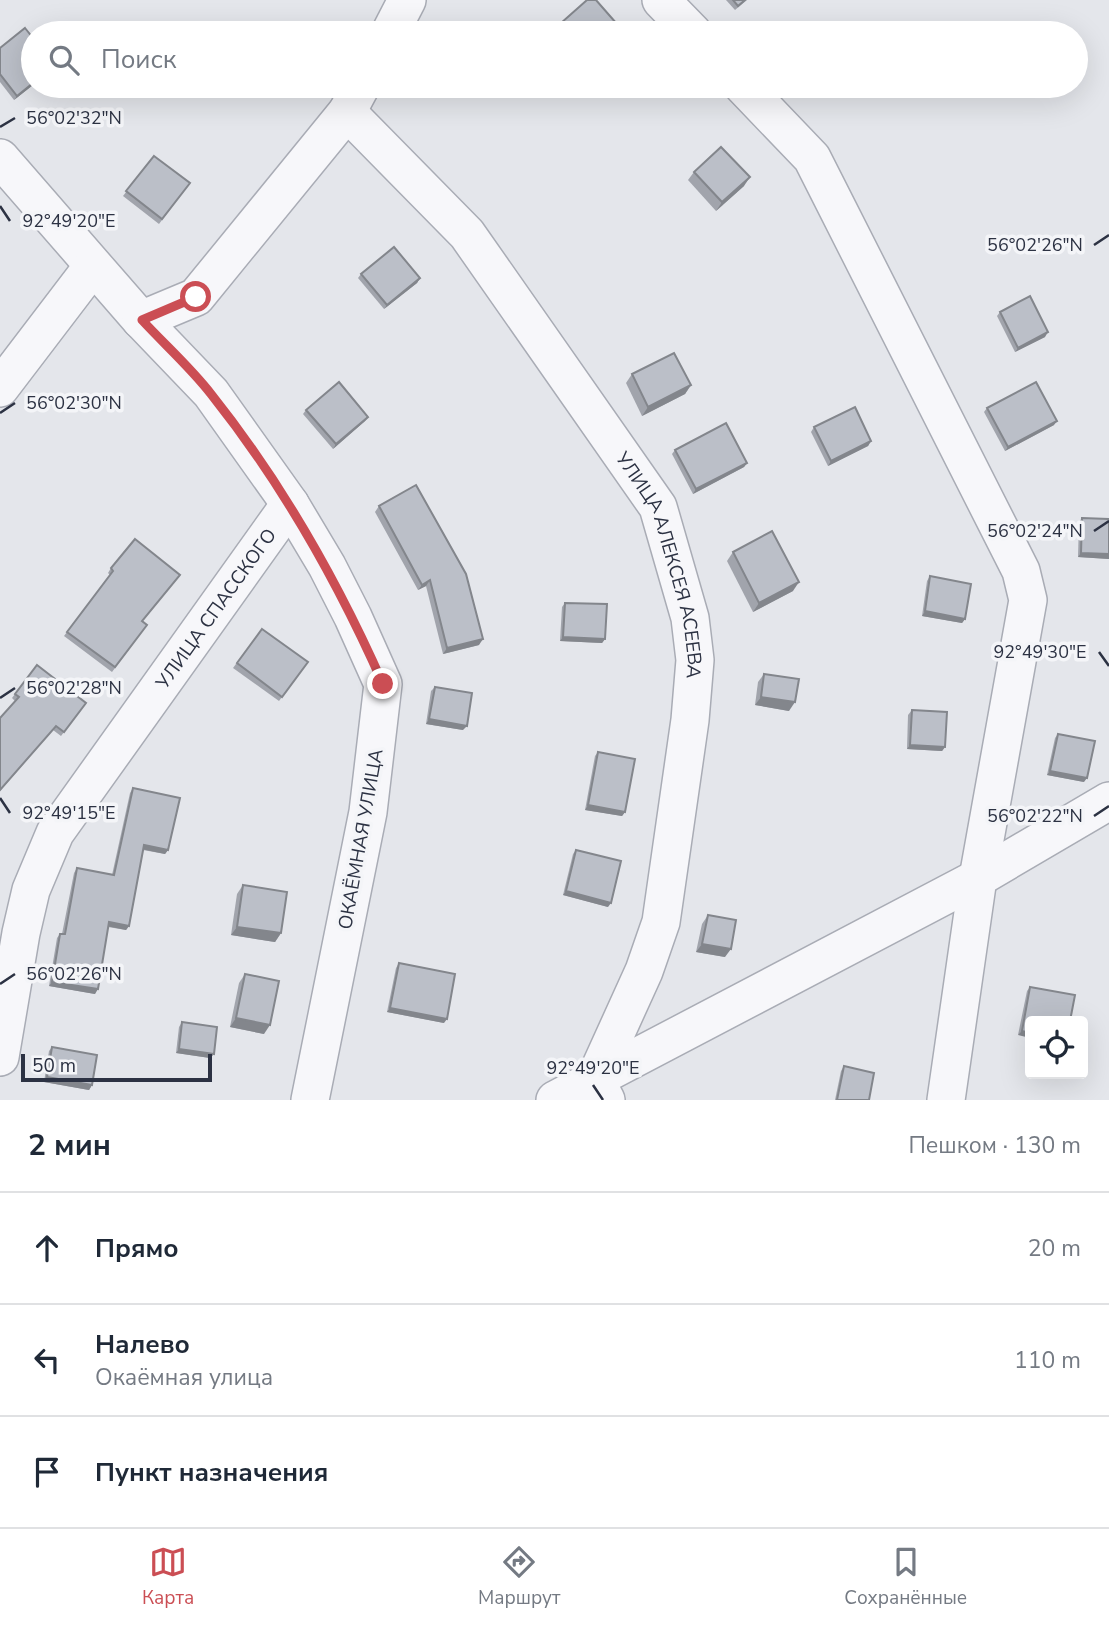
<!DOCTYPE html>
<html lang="ru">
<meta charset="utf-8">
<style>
body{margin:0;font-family:"Nunito Sans",sans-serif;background:#f2f2f3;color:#1f2937}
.controls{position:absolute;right:21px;bottom:21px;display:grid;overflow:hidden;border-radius:7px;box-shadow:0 7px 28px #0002}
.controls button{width:63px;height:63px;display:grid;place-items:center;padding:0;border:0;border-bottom:2px solid #e0e1e3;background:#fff;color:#1f2937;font:35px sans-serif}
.scale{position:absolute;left:21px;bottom:18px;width:191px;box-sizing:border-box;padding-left:7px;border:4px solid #2c3243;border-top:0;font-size:19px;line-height:24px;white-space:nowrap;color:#2c3243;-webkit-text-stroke:5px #f4f5f8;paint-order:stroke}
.stop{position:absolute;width:21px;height:21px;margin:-16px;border:5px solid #cb4e54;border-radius:50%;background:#fff}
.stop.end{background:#cb4e54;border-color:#fff;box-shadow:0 2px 7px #0008}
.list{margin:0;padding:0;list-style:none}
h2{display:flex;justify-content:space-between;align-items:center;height:91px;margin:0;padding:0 28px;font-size:30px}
h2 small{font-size:23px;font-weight:400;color:#747a83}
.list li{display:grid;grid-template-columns:46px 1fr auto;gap:21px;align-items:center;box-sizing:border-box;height:112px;padding:0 28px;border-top:2px solid #e0e1e3}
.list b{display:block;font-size:26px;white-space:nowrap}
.list p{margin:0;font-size:23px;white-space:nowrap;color:#747a83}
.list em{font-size:23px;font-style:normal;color:#747a83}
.icon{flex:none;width:38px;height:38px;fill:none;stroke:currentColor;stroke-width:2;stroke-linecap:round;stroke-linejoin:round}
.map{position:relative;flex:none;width:1109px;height:1100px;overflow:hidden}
.search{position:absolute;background:#fff;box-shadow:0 7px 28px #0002;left:21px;right:21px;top:21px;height:77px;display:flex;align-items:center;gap:18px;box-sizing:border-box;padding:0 24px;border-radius:38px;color:#747a83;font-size:26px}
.sheet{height:427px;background:#fff}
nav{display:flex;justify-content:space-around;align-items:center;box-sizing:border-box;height:98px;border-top:2px solid #e0e1e3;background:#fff;font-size:19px;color:#747a83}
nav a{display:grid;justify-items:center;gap:4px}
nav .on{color:#cb4e54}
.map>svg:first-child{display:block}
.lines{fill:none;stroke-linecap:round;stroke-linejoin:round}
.minor-casing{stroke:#a9acb5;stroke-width:40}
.minor{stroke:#f7f7fa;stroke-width:37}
.wall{fill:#a1a4ac}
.shaded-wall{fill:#83868c}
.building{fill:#bbbfc8;stroke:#83868c;stroke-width:2}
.route{stroke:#cb4e54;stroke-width:9}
.ticks{fill:none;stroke:#2c3243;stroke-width:2.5}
.labels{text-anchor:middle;stroke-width:7;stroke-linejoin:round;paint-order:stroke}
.street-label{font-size:19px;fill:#2c3243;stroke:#f4f5f8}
.ticks-label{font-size:18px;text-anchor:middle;fill:#2c3243;stroke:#f4f5f8;stroke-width:7;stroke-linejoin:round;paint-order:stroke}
</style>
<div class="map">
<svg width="1109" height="1100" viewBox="0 0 1109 1100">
<rect width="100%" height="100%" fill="#e4e6eb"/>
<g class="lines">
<g class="minor-casing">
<g id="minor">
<path d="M661,0L693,33"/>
<path d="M390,33L407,0"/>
<path d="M743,86L812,158L1021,571L1028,600L978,878L946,1100"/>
<path id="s1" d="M347,112L467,234L658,507L690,618L695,660L690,720L661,922L644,971L595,1079L606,1100"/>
<path d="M0,158L141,320L211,393L290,504L327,566L353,617L383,684L368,812L310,1100"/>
<path d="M141,320L196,297L347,112L361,86"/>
<path d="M0,388L93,266"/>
<path id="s2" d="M0,1057L21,933L31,890L55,833L290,504"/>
<path d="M555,1100L978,878L1109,801"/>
</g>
</g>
<use href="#minor" class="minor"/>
</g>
<g class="wall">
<path d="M726,0H747L735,10Z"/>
<path d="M561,23L623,33H563L558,27Z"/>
<path d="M0,48L33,85L14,100L0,82Z"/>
<path d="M154,156L190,183L159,224L123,196Z"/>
<path d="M694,172L744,186L716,211L688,180Z"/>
<path d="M361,274L420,278L417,283L384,309L358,278Z"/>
<path d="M1000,312L1045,337L1015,352L997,316Z"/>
<path d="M632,374L691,385L685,394L642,416L626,383Z"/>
<path d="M987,408L1054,425L1005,451L984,412Z"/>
<path d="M306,410L368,417L365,421L333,449L303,414Z"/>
<path d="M814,427L871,441L868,446L828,466L811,432Z"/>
<path d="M675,450L747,463L744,467L693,494L672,454Z"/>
<path d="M379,506L479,645L443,654L426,586L418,590L375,512Z"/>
<path d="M1082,518L1109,519V559L1078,557L1079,522Z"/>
<path d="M135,539L142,622L147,625L112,672L64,636L110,575L108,573L111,568Z"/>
<path d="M733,552L793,591L753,612L727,561Z"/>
<path d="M930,576L965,619L962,623L922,616L927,581Z"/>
<path d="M565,603L605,639L602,643L560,641L562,607Z"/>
<path d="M262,629L308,662L279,701L233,668Z"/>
<path d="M37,665L86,703L61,736L53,730L0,791V718L15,701L12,698Z"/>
<path d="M764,674L789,711L755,705L758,682Z"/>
<path d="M435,687L463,730L426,724L431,691Z"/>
<path d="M912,710L945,747L942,751L907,749L908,715Z"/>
<path d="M1058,734L1084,782L1047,775L1055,738Z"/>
<path d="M598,752L625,812L622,816L585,810L595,756Z"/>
<path d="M133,788L168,850L165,854L143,850L129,926L126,930L108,927L95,994L49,986L57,938L60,934H62L74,873L77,868L112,875L130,793Z"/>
<path d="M576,850L608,907L563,895L573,854Z"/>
<path d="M243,885L281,933L275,942L231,935L237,894Z"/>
<path d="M708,915L725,957L696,952L702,924Z"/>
<path d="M399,963L444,1023L387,1012L396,968Z"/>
<path d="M245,974L264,1034L230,1027L239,983Z"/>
<path d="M1030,987L1070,1021L1018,1035L1027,991Z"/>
<path d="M182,1022L214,1054L210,1058L176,1053L179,1027Z"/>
<path d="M52,1047L92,1085L89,1090L44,1082L49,1051Z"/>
<path d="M844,1066L869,1100H835L841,1071Z"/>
</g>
<g class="shaded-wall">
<path d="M33,83V85L14,100L17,96Z"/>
<path d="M750,177L744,186L716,211L722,202Z"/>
<path d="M420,278L417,283L384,309L387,305Z"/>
<path d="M1048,332L1045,337L1015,352L1018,348Z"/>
<path d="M691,385L685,394L642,416L648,407Z"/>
<path d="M368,417L365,421L333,449L336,444Z"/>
<path d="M1057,421L1054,425L1005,451L1008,447Z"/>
<path d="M871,441L868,446L828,466L831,461Z"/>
<path d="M747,463L744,467L693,494L696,489Z"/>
<path d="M1081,553L1109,554V559L1078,557Z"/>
<path d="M430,580L426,586L418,590L422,585Z"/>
<path d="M799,582L793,591L753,612L759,603Z"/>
<path d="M925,611L965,619L962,623L922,616Z"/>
<path d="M563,637L605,639L602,643L560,641Z"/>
<path d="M483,639L479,645L443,654L447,648Z"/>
<path d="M761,697L795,702L789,711L755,705Z"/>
<path d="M429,719L467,726L463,730L426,724Z"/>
<path d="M910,745L945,747L942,751L907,749Z"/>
<path d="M1050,771L1087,778L1084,782L1047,775Z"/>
<path d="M588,805L625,812L622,816L585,810Z"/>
<path d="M144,845L168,850L165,854L141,849Z"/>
<path d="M566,891L611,903L608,907L563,895Z"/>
<path d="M109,922L129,926L126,930L106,926Z"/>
<path d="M237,927L281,933L275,942L231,935Z"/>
<path d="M702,944L731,949L725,957L696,952Z"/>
<path d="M52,982L98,989L95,994L49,986Z"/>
<path d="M390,1008L447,1019L444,1023L387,1012Z"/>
<path d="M236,1018L270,1025L264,1034L230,1027Z"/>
<path d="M1022,1031L1030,1033V1038L1018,1035Z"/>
<path d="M179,1049L214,1054L210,1058L176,1053Z"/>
<path d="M47,1077L92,1085L89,1090L44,1082Z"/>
</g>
<g class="building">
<path d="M587,0H596L624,32L623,33H570L561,23Z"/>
<path d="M733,0H745L738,6Z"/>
<path d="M25,28L33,38V83L17,96L0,74V48Z"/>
<path d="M721,147L750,177L722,202L694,172Z"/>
<path d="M154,156L190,183L162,219L126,191Z"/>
<path d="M394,247L420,278L387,305L361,274Z"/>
<path d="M1030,296L1048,332L1018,348L1000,312Z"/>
<path d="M674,353L691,385L648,407L632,374Z"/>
<path d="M339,382L368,417L336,444L306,410Z"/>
<path d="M1036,382L1057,421L1008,447L987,408Z"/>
<path d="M855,407L871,441L831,461L814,427Z"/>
<path d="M726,423L747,463L696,489L675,450Z"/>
<path d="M416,485L466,574L483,639L447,648L430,580L422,585L379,506Z"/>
<path d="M1082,518L1109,519V554L1081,553Z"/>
<path d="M772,531L799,582L759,603L733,552Z"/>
<path d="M135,539L180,575L142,621L147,625L115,667L67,632L113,571L111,568Z"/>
<path d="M930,576L971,584L965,619L925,611Z"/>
<path d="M565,603L607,604L605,639L563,637Z"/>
<path d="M262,629L308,662L282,697L237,663Z"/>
<path d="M37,665L86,703L64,732L56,726L0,790V718L19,697L15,694Z"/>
<path d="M764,674L799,679L795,702L761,697Z"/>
<path d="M435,687L472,693L467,726L429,719Z"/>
<path d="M912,710L947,712L945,747L910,745Z"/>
<path d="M1058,734L1095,741L1087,778L1050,771Z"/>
<path d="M598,752L635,759L625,812L588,805Z"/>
<path d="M133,788L180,798L168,850L144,845L129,926L109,922L98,989L52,982L60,934H65L77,868L114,875Z"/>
<path d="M576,850L621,861L611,903L566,891Z"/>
<path d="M243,885L287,892L281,933L237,927Z"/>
<path d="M708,915L736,920L731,949L702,944Z"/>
<path d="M399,963L455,974L447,1019L390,1008Z"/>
<path d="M245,974L279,981L270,1025L236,1018Z"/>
<path d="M1030,987L1075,995L1070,1021H1030V1033L1022,1031Z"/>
<path d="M182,1022L217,1027L214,1054L179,1049Z"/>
<path d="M52,1047L97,1055L92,1085L47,1077Z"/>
<path d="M844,1066L874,1073L869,1100H837Z"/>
</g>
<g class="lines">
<path class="route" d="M196,297L142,320C165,345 191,368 211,394C282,483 337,580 383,684"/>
</g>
<path class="ticks" d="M0,127L15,118M0,206L10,221M1094,245L1109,235M0,413L15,403M1094,531L1109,521M1099,652L1109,666M0,698L15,688M0,798L10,813M1094,816L1109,806M0,984L15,974M593,1085L603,1100"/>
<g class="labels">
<g class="street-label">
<text dy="7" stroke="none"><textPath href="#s1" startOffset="560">УЛИЦА АЛЕКСЕЯ АСЕЕВА</textPath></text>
<text dy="7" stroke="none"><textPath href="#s2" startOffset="508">УЛИЦА СПАССКОГО</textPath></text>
<text transform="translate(360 839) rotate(-80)" y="7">ОКАЁМНАЯ УЛИЦА</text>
</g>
</g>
<g class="ticks-label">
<text x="74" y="124">56°02'32"N</text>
<text x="69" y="227">92°49'20"E</text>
<text x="1035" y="251">56°02'26"N</text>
<text x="74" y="409">56°02'30"N</text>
<text x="1035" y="537">56°02'24"N</text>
<text x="1040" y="658">92°49'30"E</text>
<text x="74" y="694">56°02'28"N</text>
<text x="69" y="819">92°49'15"E</text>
<text x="1035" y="822">56°02'22"N</text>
<text x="74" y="980">56°02'26"N</text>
<text x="593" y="1074">92°49'20"E</text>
</g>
</svg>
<div class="controls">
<button><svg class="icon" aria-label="locate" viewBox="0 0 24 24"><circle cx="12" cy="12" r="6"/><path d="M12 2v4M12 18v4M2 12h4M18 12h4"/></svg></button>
</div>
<div class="scale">50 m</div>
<div class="stop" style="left:196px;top:297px"></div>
<div class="stop end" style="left:383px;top:684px"></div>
<div class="search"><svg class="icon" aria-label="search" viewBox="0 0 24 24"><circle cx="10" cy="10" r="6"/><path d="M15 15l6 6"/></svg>Поиск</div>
</div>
<section class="sheet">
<h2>2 мин<small>Пешком · 130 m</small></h2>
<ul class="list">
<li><svg class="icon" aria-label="ahead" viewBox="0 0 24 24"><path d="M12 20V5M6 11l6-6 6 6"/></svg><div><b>Прямо</b></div><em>20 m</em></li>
<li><svg class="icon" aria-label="left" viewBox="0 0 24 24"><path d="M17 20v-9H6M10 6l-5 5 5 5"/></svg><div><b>Налево</b><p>Окаёмная улица</p></div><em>110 m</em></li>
<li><svg class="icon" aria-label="arrive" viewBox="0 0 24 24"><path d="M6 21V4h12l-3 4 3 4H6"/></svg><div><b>Пункт назначения</b></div></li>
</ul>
</section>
<nav>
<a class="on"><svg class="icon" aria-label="map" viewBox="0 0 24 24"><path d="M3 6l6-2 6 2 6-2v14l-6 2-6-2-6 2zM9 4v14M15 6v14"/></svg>Карта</a>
<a><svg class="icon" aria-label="directions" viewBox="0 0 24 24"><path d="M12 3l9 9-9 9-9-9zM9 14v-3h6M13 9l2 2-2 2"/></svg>Маршрут</a>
<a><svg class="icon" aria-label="saved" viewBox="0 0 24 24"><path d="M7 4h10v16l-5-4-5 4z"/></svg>Сохранённые</a>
</nav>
